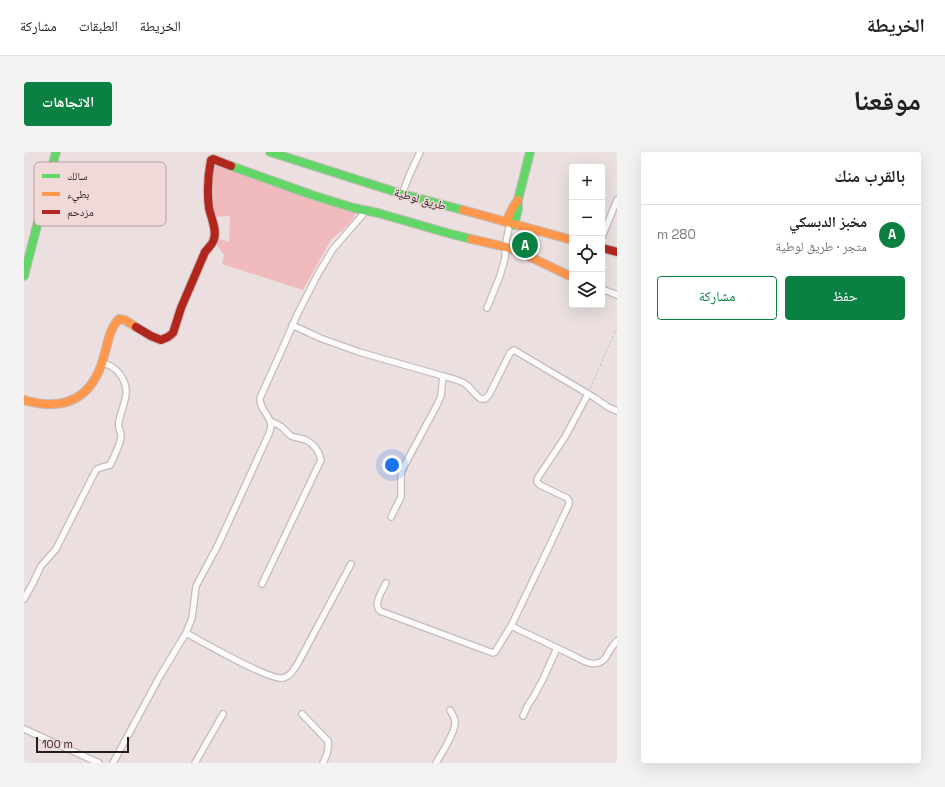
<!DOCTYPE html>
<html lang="ar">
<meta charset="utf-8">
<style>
body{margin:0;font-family:"Space Grotesk","Noto Naskh Arabic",sans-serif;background:#f2f2f2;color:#202124;direction:rtl}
.controls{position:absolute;right:12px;top:12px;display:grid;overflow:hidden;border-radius:4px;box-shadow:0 4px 16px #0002}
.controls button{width:36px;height:36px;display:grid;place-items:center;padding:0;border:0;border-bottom:1px solid #e0e0e0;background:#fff;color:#202124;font:20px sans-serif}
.scale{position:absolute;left:12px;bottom:10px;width:93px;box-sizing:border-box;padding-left:4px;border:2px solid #251c1c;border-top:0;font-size:11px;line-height:14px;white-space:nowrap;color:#251c1c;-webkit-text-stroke:3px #f1d9da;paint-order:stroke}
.you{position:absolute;left:368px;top:313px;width:14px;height:14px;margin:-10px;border:3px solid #fff;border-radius:50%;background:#1a73e8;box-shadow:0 0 0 6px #1a73e833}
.badge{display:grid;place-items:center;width:26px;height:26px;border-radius:50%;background:#0b8043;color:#fff;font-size:13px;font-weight:700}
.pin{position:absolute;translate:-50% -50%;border:2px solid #fff;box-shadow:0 1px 4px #0006}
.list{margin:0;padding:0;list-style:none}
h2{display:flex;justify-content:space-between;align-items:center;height:52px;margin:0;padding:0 16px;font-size:17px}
h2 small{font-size:13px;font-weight:400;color:#757577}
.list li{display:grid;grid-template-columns:26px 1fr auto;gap:12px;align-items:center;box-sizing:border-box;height:60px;padding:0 16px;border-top:1px solid #e0e0e0}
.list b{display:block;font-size:15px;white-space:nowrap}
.list p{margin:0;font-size:13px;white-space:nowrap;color:#757577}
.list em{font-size:13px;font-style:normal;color:#757577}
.actions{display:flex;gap:8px;padding:12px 16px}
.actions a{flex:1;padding:9px 0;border:1px solid #0b8043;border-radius:4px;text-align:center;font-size:14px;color:#0b8043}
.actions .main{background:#0b8043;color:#fff}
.icon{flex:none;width:22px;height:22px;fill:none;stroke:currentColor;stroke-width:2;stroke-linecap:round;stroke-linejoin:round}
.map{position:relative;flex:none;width:593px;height:611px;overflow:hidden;direction:ltr;border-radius:4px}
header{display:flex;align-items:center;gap:24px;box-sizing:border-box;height:56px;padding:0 20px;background:#fff;border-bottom:1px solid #e0e0e0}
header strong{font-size:19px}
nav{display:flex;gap:22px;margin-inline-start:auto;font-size:14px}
.intro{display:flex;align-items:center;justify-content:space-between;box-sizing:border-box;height:96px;padding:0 24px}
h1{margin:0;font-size:28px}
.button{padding:10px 18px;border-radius:4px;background:#0b8043;color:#fff;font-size:14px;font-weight:700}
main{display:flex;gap:24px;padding:0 24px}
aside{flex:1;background:#fff;border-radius:4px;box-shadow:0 4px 16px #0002}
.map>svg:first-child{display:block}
.green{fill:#f1babd}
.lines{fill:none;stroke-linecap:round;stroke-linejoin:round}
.street-casing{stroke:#c5bbbb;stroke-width:8}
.fast-casing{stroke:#c5bbbb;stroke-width:10}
.slow-casing{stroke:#c5bbbb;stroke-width:10}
.jam-casing{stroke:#c5bbbb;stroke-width:10}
.path{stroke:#c7c2c2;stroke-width:1;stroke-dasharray:3 2;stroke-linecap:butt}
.street{stroke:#fcfafa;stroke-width:5.5}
.fast{stroke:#63d668;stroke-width:8}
.slow{stroke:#ff974d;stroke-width:8}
.jam{stroke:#b3261e;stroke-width:8}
.labels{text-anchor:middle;stroke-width:3;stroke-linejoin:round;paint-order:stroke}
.street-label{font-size:12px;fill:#251c1c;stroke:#f1d9da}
.key{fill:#f1d9da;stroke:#b4a0a1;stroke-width:1}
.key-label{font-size:11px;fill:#251c1c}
</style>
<header>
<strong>الخريطة</strong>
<nav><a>الخريطة</a><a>الطبقات</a><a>مشاركة</a></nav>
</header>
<div class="intro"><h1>موقعنا</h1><a class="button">الاتجاهات</a></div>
<main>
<aside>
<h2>بالقرب منك<small></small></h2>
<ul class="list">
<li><span class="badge">A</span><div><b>مخبز الدبسكي</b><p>متجر · طريق لوطية</p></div><em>280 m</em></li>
</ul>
<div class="actions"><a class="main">حفظ</a><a>مشاركة</a></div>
</aside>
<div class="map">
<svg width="593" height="611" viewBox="0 0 593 611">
<rect width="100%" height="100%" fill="#ebdfdf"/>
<path class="green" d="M189,8L330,60L331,64L324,73L307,88L279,138L198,112L200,103L193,93V86L205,90L206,64L189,65L187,43Z"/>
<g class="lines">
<g class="street-casing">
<g id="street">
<path d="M378,42L385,24L396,0"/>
<path d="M578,85L593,48"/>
<path d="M578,137L593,143"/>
<path d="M463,156L476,124L481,106L482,90L486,71"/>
<path d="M268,173L296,186L335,200L419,224L417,244L413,253L378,318L377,324V345L367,365"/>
<path d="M419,224C427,226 436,228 443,233C448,238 451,243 457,247H461L465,243L486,201L490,198L571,246L584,255L593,259"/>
<path d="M362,431C358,439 349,452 356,459L469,501L471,500L487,474L524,397L545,352V349L543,346L516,333L513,330V327L541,285L564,242"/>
<path d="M238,432L297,308C295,299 290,292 282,288C277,286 272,286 267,284C264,282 262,279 260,277C256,273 251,271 246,269"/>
<path d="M0,447L9,431L17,414L32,397L72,318C76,315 81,315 86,313C89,307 97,290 97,284C97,278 93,276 95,269C97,260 101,251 102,242C103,227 92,213 77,211"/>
<path d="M487,474L550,504C560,510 574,517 582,505C585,499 588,494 593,489"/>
<path d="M162,481C177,489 246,529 259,526C267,524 270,517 274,511L327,412"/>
<path d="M278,562L304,589C305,597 303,604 299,611"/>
<path d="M499,564L504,553L510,544L519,527L533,496"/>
<path d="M0,577L75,611"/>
<path d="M89,611L136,524L162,481L168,466L172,434L194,393L243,286C245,282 247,278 247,273C246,263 235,257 236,246L264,184L273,163L294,122L309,97L342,59"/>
<path d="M171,611L199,562"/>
<path d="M412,611C417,603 432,578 431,570C431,566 428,562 426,558"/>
</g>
</g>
<g class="fast-casing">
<g id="fast">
<path d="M246,0L378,42L439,58"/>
<path d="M207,14L288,43L330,56L354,61L427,82L447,87"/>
<path d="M490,73L494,57V48L506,0"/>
<path d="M0,124L32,0"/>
</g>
</g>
<g class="slow-casing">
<g id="slow">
<path d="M439,58L548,88"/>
<path d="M482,70L489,55L494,48"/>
<path d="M447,87L482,95L500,102L548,125"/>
<path d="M0,248C42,260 69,246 80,204C84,191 85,177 95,167L101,168L112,175"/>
</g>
</g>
<g class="jam-casing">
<g id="jam">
<path d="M578,96L593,100"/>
<path d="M112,175L127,184L137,188L144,185L149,181L157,156L181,100C184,96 189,92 190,87C193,77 187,66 185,56C183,40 184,23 187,8L189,7L207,14"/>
</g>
</g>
<path class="path" d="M566,237L593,175"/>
<use href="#street" class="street"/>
<use href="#fast" class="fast"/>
<use href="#slow" class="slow"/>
<use href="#jam" class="jam"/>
</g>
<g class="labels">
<g class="street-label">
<text transform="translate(396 47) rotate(16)" y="4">طريق لوطية</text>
</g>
</g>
<rect x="10" y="10" width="132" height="64" rx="6" class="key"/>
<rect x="18" y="22" width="18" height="4" fill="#63d668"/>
<rect x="18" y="40" width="18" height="4" fill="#ff974d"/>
<rect x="18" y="58" width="18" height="4" fill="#b3261e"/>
<g class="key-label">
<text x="43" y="28">سالك</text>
<text x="43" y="46">بطيء</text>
<text x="43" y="64">مزدحم</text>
</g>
</svg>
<div class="controls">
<button>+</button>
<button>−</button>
<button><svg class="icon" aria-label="locate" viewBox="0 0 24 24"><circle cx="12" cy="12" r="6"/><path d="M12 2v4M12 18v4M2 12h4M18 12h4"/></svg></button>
<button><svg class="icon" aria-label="layers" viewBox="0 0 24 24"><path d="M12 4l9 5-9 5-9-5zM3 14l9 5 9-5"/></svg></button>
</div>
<div class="scale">100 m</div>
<div class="you"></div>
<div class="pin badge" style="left:501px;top:93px">A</div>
</div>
</main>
